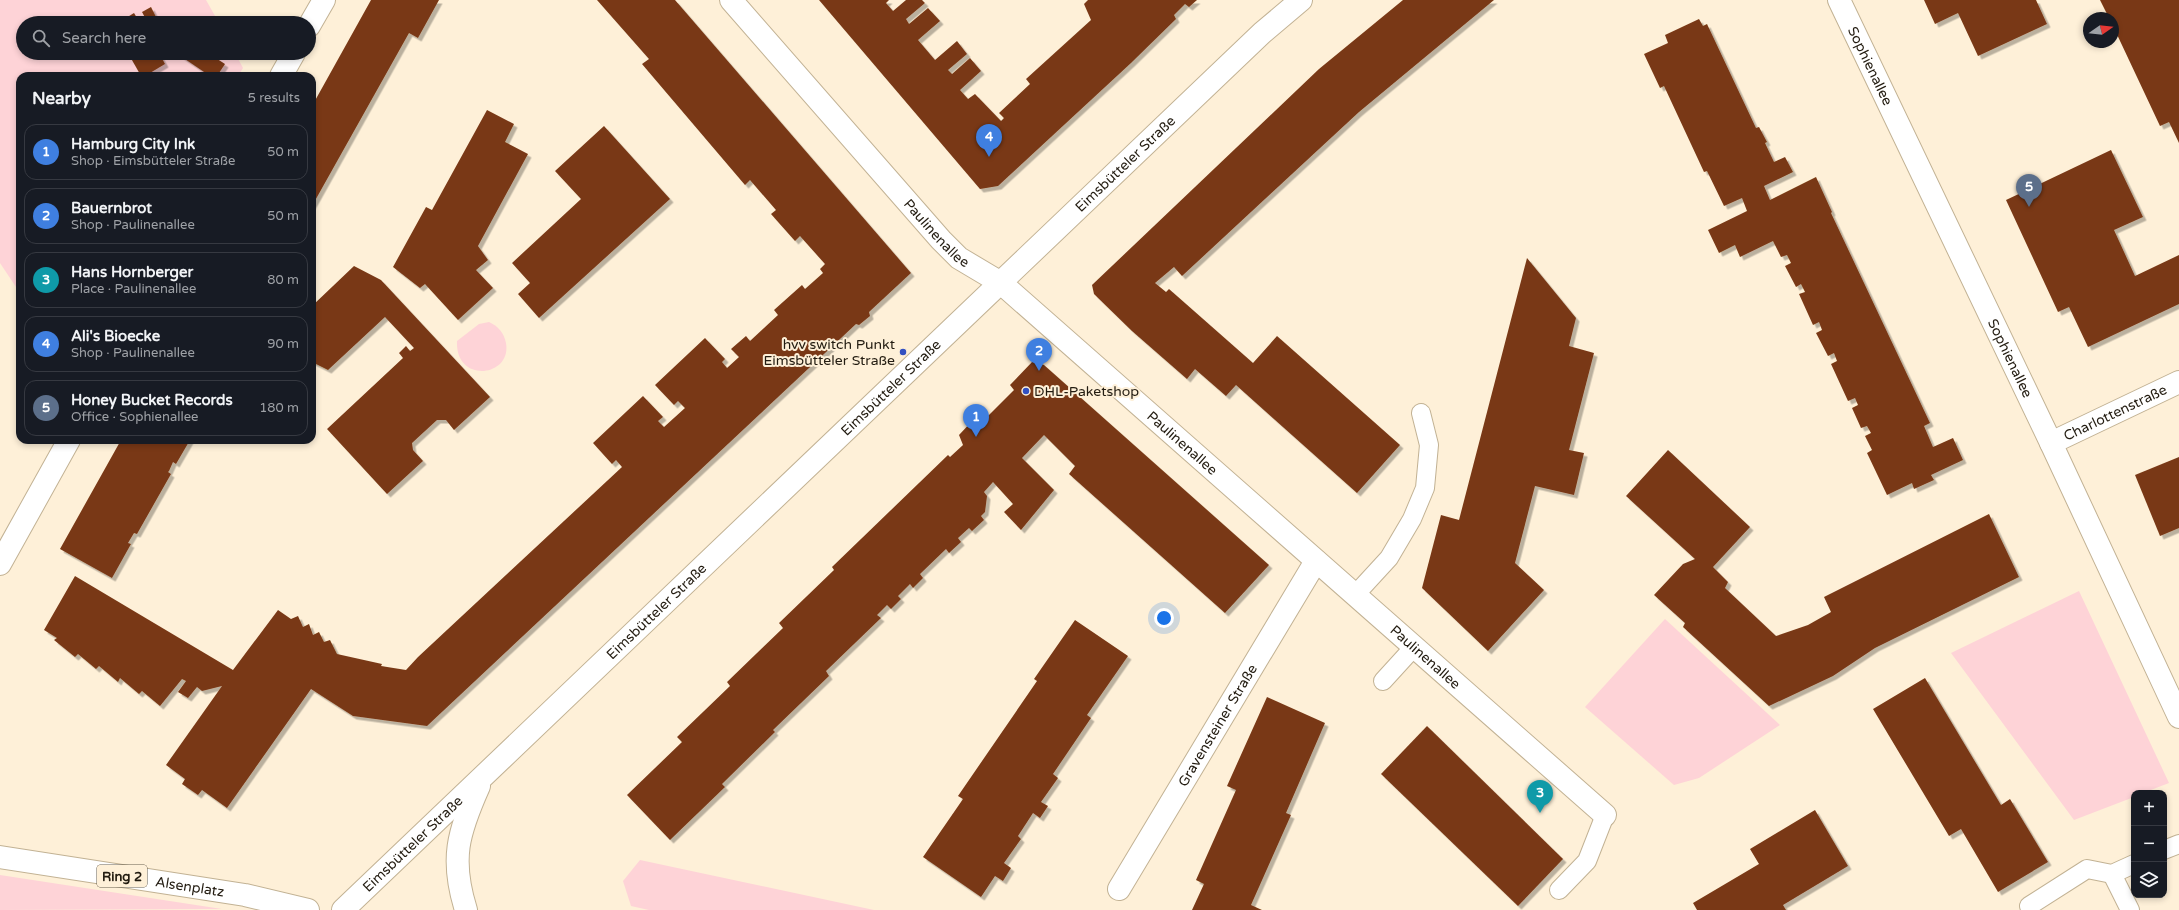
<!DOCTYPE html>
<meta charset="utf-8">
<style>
body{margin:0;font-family:"Varela Round",sans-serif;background:#20242c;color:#f1f3f6}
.controls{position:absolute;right:12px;bottom:12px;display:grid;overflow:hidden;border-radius:8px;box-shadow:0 2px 6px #0003}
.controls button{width:36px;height:36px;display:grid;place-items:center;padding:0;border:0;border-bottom:1px solid #363941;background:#171b24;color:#f1f3f6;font:20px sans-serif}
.compass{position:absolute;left:2083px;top:12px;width:36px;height:36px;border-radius:50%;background:#171b24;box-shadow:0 2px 6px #0003;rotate:76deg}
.you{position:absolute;left:1164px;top:618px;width:14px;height:14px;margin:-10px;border:3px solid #fff;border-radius:50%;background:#1a73e8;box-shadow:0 0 0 6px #1a73e833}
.badge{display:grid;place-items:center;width:26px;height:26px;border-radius:50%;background:#0b8043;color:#fff;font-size:13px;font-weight:700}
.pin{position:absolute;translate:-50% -33px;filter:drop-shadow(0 1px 2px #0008)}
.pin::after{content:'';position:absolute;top:21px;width:14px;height:12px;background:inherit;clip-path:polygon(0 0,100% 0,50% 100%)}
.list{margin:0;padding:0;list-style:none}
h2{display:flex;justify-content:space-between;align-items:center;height:52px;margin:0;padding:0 16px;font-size:17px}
h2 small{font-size:13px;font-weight:400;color:#9ea1a6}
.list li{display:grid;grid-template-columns:26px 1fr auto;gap:12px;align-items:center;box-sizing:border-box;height:56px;margin:0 8px 8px;padding:0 8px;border:1px solid #363941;border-radius:12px}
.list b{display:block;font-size:15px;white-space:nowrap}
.list p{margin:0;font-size:13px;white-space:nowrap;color:#9ea1a6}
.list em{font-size:13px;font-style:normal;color:#9ea1a6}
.icon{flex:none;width:22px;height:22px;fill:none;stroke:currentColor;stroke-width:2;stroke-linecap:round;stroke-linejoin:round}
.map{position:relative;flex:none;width:2179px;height:910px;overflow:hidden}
.search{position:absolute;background:#171b24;box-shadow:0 2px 6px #0003;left:16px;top:16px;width:300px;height:44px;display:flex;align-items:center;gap:10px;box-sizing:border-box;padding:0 14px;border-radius:22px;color:#9ea1a6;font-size:15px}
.panel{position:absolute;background:#171b24;box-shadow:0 2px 6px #0003;left:16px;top:72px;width:300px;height:372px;border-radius:12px}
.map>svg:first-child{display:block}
.green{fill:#fed3d7}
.building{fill:#793916;filter:url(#shadow)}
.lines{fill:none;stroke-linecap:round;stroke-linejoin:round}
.service-casing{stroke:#c2b294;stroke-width:20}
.minor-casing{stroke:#c2b294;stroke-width:24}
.primary-casing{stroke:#c2b294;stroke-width:24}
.service{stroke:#fff;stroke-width:18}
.minor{stroke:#fff;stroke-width:22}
.primary{stroke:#fff;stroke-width:22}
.poi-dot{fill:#3250c1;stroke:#fef0d8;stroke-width:1.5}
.labels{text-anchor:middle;stroke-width:4;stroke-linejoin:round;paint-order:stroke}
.shield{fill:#fef0d8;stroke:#655c4d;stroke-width:1}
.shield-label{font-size:13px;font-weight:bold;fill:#231c11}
.street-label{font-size:14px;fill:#231c11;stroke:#fef0d8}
.poi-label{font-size:14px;fill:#231c11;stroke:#fef0d8;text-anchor:end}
</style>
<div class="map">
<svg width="2179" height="910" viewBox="0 0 2179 910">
<defs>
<filter id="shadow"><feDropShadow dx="3.5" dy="3.5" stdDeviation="0" flood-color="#0004"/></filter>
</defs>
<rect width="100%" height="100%" fill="#fef0d8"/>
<g class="green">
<path d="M0,0H206L219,23H23V53H235L243,68L238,76H20V293L0,263Z"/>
<path d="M489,322C498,326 504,333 506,343C512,377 455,384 457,341L479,324Z"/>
<path d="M2079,591L2169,783L2143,793H2134V797L2074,820L1951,653Z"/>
<path d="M1665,619L1780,725L1699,778L1674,785L1585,707Z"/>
<path d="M640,860L874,910H649L631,906L623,881Z"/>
<path d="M0,875L222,909L0,910Z"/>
</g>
<g class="building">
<path d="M371,0H439L418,38L409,33L312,206V106Z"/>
<path d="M597,0H675L911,273L869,312L870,316L859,325L856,324L427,726L353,716L311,689L227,808L202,790L198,795L182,784L185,779L166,765L222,686L202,691L197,687L188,698L178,692L186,681L182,679L160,706L142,691L139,694L120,678L118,682L99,666L96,669L78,654L75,657L54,640L57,638L44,630L75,576L233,670L278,610L291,619L298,616L303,627L309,624L313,635L319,632L324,642L330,640L337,654L382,664L381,666L406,670L418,657L622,467L616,460L612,464L593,443L643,396L663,417L658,421L664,427L685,408L678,401L674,405L655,385L705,338L725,359L722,362L727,368L739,357L731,349L746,336L750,341L778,315L774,310L802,285L805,289L823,273L820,269L825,264L800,236L795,241L771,214L776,210L750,180L745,185L642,64L649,59Z"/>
<path d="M819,0H889L886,3L893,11L906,0H922L925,3L906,19L909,24L928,8L940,21L918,40L935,60L957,41L967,54L948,70L952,74L970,58L981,71L960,90L968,99L975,94L1001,121L1004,118L999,113L1030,84L1026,79L1091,20L1084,4L1088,0H1197L1189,7L1185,4L1174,15L1176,19L1131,63L998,186L980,189Z"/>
<path d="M1403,0H1494L1359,112L1182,276L1174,267L1155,283L1166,292L1169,289L1253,363L1277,336L1400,445L1357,493L1236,385L1226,396L1195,369L1187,379L1132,331L1094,294L1092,285L1319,69Z"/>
<path d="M1924,0H2036L2047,24L1978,56L1958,13L1935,24Z"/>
<path d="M2100,0H2179V143L2169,122L2160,126L2113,26V18H2109Z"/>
<path d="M151,7L159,23H148L142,12Z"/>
<path d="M134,13L140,23H118Z"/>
<path d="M1699,19L1703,26L1707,24L1756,128L1759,127L1767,142L1765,143L1774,162L1785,157L1793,172L1764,186L1770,200L1816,177L1832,212L1831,213L1930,423L1924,426L1933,447L1953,438L1963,460L1931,475L1934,480L1914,489L1912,483L1887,495L1867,453L1872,450L1865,436L1871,433L1867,426L1861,428L1852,408L1858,405L1855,398L1848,401L1831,364L1837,361L1834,353L1828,356L1816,333L1822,330L1819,322L1813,325L1799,294L1805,292L1801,284L1796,287L1785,266L1791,263L1787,255L1781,257L1773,241L1740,257L1735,245L1719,253L1708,230L1747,211L1742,198L1724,206L1707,171L1704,172L1664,86L1660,88L1644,54L1668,43L1665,35Z"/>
<path d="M128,53H159L165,64L145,76H141Z"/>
<path d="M176,53H208L225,64L217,76H210Z"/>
<path d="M487,110L514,124L505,142L528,154L478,246L488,260L476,270L493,288L458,320L425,284L420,288L393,267L426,207L432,210Z"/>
<path d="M604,126L670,199L539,318L518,294L530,283L512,263L581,199L555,171Z"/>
<path d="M2111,150L2143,217L2114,230L2135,276L2179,255V304L2088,347L2069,307L2058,312L2006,200Z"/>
<path d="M1527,258L1576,318L1569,346L1594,353L1569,450L1584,453L1574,495L1535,486L1515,563L1544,590L1488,651L1422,588L1441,515L1459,520Z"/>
<path d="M354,266L381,280L490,397L454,430L446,420H437L412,443L413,450L423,461L387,494L327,429L403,358L399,353L406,346L410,351L414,348L385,317L328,370L312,362V306Z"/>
<path d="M1033,361L1044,365L1269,565L1225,613L1069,474L1075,466L1044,435L1022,458L1054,490L1021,530L1004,512L1013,504L993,482L984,492L987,496L985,512L981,516L984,520L972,531L969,528L958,538L961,542L949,553L946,549L920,574L923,578L913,588L910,584L898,596L901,599L891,609L887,605L877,615L881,618L826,671L829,676L773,730L775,732L722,784L725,787L670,840L627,795L682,742L677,737L730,686L727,682L783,628L779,623L834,570L832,567L948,455L950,457L963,445L959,435L975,418L980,424L1014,390L1010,385Z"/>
<path d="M121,440H190L176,464L173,462L169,471L168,472L171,474L137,534L134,533L128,543L131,544L112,578L60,549Z"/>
<path d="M1668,450L1750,527L1713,567L1728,582L1725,588L1776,636L1808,625L1831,612L1824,597L1989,514L2019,577L1875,648L1833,676L1769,706L1683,627L1685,623L1654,595L1683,564L1695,559L1626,496Z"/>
<path d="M2179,457V528L2160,536L2135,475Z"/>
<path d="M1075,620L1128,656L1087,715L1091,718L1053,774L1058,778L1041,802L1048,806L1040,818L1033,813L1018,836L1021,839L1004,863L1011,868L1003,881L995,876L981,897L923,857L963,799L958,796L1037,681L1034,679Z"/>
<path d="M1925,678L2001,805L2010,799L2048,862L1998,892L1961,829L1949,836L1873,709Z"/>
<path d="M1267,697L1325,723L1286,813L1291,815L1251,905L1262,910H1192L1204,884L1196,880L1236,790L1227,786Z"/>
<path d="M1427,726L1563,859L1518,906L1381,774Z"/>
<path d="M1815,810L1848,866L1783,905L1786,910H1697L1693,903L1759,864L1750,849Z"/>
</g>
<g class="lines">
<g class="service-casing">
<g id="service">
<path d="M1355,595L1389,558L1412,519L1425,488L1429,445L1421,413"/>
<path d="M1383,681L1414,647"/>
<path d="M2164,850L2179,844"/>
<path d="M2112,874L2130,910"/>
<path d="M1559,890L1587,861L1605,815"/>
<path d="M2029,906L2087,869L2112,874L2134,864"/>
</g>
</g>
<g class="minor-casing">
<g id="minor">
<path id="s1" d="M731,0L941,240L959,258L1001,283L1605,815"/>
<path id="s2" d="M1839,0L2051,443L2179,717"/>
<path d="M309,26L324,0"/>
<path d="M281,76L294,53"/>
<path id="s3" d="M2051,443L2179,382"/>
<path d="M0,564L69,440"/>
<path id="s4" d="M1119,889L1316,561"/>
<path id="s5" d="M343,910L1262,33L1301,0"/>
<path d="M466,910C450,859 458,833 479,786"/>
</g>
</g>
<g class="primary-casing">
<g id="primary">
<path id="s6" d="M0,857L245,895L308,910"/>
</g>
</g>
<use href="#service" class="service"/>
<use href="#minor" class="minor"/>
<use href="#primary" class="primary"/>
</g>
<g class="poi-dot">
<circle cx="903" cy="352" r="4"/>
<circle cx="1026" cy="391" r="4"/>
</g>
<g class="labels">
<rect class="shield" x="97" y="865" width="50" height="22" rx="3"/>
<g class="shield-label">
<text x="122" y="881">Ring 2</text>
</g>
<g class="street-label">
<text dy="5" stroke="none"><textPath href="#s2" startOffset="73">Sophienallee</textPath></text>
<text dy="5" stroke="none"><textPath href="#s5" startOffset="1081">Eimsbütteler Straße</textPath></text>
<text dy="5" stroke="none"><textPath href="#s1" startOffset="311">Paulinenallee</textPath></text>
<text dy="5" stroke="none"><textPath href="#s2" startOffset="397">Sophienallee</textPath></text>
<text dy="5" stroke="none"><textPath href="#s5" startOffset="757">Eimsbütteler Straße</textPath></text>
<text dy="5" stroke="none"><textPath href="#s3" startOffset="71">Charlottenstraße</textPath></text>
<text dy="5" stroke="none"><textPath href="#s1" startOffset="635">Paulinenallee</textPath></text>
<text dy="5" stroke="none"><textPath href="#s5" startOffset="433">Eimsbütteler Straße</textPath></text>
<text dy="5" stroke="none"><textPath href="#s1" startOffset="959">Paulinenallee</textPath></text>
<text dy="5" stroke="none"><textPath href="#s4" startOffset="191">Gravensteiner Straße</textPath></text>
<text dy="5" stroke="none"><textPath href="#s5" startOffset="96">Eimsbütteler Straße</textPath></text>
<text dy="5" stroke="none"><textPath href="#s6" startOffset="192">Alsenplatz</textPath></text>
</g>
<g class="poi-label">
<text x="895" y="349">hvv switch Punkt<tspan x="895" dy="16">Eimsbütteler Straße</tspan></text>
<text x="1034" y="396" text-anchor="start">DHL-Paketshop</text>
</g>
</g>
</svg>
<div class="controls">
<button>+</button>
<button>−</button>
<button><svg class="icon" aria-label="layers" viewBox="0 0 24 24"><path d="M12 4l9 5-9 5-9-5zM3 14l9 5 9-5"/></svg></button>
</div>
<svg class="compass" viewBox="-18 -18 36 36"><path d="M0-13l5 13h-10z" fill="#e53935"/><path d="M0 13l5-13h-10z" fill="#9ea1a6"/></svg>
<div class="you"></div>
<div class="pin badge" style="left:976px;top:437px;background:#3f7fe0">1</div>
<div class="pin badge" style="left:1039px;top:371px;background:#3f7fe0">2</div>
<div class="pin badge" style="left:1540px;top:813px;background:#0f9aa8">3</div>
<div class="pin badge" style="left:989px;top:157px;background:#3f7fe0">4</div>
<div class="pin badge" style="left:2029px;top:207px;background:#5c6f8a">5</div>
<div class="search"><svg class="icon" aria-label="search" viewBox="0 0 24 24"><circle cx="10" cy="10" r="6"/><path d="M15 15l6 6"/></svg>Search here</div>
<section class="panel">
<h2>Nearby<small>5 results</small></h2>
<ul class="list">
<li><span class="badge" style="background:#3f7fe0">1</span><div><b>Hamburg City Ink</b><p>Shop · Eimsbütteler Straße</p></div><em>50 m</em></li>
<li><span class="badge" style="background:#3f7fe0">2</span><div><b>Bauernbrot</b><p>Shop · Paulinenallee</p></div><em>50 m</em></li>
<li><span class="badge" style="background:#0f9aa8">3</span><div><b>Hans Hornberger</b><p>Place · Paulinenallee</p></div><em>80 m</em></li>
<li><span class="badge" style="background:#3f7fe0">4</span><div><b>Ali's Bioecke</b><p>Shop · Paulinenallee</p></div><em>90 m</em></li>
<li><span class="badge" style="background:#5c6f8a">5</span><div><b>Honey Bucket Records</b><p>Office · Sophienallee</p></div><em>180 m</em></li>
</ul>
</section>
</div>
